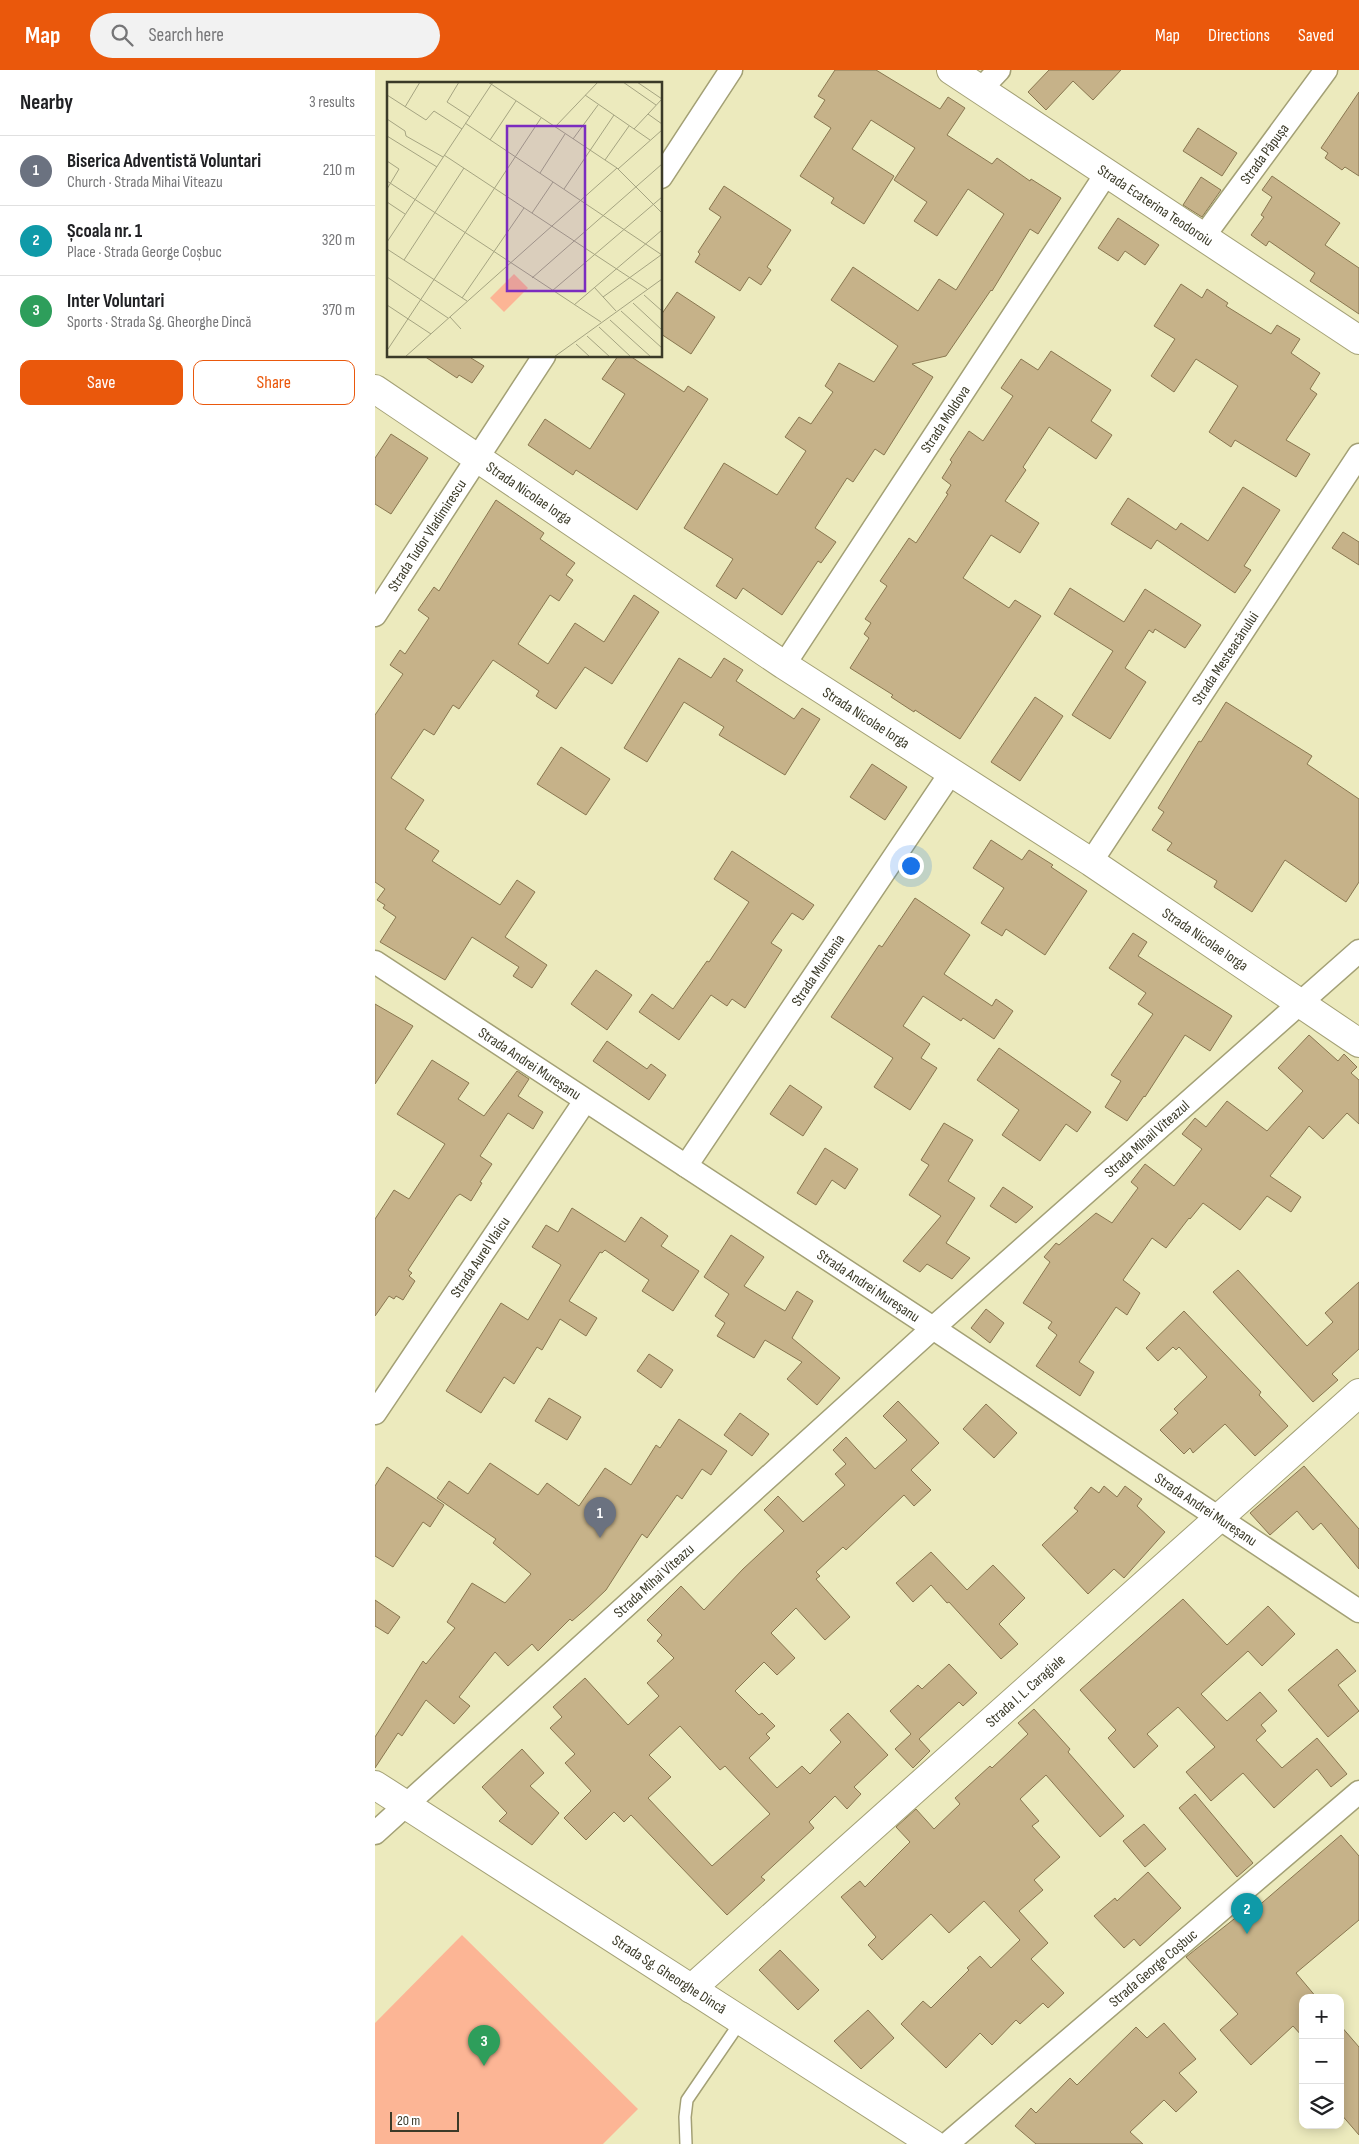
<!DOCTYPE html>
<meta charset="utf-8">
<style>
body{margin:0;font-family:"Sofia Sans Condensed",sans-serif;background:#f2f2f2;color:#202124}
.controls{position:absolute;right:15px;bottom:15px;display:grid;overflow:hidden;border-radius:10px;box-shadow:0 2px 12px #0003}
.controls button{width:45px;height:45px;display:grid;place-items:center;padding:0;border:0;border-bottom:1px solid #e0e0e0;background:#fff;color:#202124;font:25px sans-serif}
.scale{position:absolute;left:15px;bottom:12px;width:69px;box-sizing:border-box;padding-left:5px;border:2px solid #3b3a28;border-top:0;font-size:14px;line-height:18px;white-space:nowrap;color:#3b3a28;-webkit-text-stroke:4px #fff;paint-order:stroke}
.you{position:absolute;left:535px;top:795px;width:18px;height:18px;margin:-12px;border:4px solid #fff;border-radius:50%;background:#1a73e8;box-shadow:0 0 0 8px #1a73e833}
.badge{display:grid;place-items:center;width:32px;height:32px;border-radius:50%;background:#ea580c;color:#fff;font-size:16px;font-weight:700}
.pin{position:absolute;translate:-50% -41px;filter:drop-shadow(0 1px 2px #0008)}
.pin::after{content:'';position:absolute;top:26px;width:18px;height:15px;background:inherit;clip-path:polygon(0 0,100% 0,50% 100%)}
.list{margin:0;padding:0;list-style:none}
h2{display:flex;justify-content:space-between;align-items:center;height:65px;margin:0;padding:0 20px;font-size:21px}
h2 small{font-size:16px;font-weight:400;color:#757577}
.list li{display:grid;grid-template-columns:32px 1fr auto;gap:15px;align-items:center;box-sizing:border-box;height:70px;padding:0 20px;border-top:1px solid #e0e0e0}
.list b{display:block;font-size:19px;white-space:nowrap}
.list p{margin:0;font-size:16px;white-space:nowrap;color:#757577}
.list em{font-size:16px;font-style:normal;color:#757577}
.actions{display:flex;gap:10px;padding:15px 20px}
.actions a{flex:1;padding:11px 0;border:1px solid #ea580c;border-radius:10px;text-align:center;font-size:18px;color:#ea580c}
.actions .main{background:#ea580c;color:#fff}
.icon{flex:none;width:28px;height:28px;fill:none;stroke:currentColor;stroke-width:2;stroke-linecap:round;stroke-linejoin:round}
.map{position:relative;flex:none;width:984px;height:2074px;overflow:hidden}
header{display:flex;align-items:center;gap:30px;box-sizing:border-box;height:70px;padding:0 25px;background:#ea580c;color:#fff}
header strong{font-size:24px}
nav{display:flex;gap:28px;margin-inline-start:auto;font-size:18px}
.search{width:350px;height:45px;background:#f2f2f2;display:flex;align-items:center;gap:12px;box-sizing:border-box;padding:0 18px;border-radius:28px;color:#757577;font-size:19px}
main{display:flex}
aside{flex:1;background:#fff}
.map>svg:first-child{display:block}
.grass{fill:#fcb595}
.building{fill:#c6b289;stroke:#897750;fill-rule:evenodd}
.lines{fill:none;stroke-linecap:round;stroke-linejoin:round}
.service-casing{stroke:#a3a075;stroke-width:14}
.minor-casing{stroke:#a3a075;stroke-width:25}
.tertiary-casing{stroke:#a3a075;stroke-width:30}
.service{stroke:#fff;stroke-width:11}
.minor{stroke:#fff;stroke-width:22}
.tertiary{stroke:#fff;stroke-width:28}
.labels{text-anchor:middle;stroke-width:4.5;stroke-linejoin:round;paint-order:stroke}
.street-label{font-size:15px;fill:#3b3a28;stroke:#fff}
.inset-road{fill:none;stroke:#a5a481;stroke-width:1}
.view{fill:#7b2cbf;fill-opacity:0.15;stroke:#7b2cbf;stroke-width:2.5}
.inset-edge{fill:none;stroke:#3b3a28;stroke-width:2.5}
</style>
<header>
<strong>Map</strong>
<div class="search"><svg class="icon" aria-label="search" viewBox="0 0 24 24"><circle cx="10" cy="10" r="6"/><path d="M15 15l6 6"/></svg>Search here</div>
<nav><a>Map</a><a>Directions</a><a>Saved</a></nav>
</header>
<main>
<aside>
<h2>Nearby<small>3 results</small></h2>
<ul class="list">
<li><span class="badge" style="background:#6b7280">1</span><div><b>Biserica Adventistă Voluntari</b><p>Church · Strada Mihai Viteazu</p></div><em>210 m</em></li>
<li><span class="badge" style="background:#0f9aa8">2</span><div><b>Școala nr. 1</b><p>Place · Strada George Coșbuc</p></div><em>320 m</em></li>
<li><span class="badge" style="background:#2e9e5b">3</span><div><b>Inter Voluntari</b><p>Sports · Strada Sg. Gheorghe Dincă</p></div><em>370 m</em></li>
</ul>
<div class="actions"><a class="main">Save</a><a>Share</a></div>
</aside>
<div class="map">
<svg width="984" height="2074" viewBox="0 0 984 2074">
<rect width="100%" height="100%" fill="#eceabd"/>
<path class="grass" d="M87,1865L263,2039L228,2074H0V1953Z"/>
<g class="building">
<path d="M460,0H501L565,39L573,27L590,38L572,65L617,94L622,88L655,111L656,109L686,128L663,164L655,159L617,221L616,220L571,286L537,294L558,307L509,385L500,379L478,412L472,408L440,458L461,472L446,493L443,491L407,545L368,518L361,529L341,516L358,489L309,458L349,393L402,425L431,381L410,367L424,347L436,354L458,322L450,316L464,293L499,312L523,276L456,230L478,197L543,241L564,209L581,220L629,144L593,119L562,166L539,151L552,132L519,110L540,78L496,50L477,79L519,106L489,154L456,133L459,128L425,106L456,58L439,47L450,30L443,26Z"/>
<path d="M674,0H746L718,30L698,11L671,40L653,22Z"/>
<path d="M984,22V106L970,97L967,100L950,88L953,83L946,78Z"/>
<path d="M823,58L862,83L847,106L808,81Z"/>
<path d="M897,106L965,153L950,175L984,198V244L935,211L940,203L894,171L891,176L876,165L889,147L886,145L897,127L887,120Z"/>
<path d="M826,107L846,120L827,147L808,135Z"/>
<path d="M349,116L416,160L392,197L396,200L386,215L374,207L365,221L320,192L325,184L323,182L346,147L334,139Z"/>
<path d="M743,148L784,175L770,195L750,181L743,191L723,178Z"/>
<path d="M806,214L827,228L832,219L853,233L851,236L896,264L902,255L925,269L916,283L945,303L935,319L942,324L911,370L935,384L921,407L860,370L856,377L834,362L863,316L821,289L799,322L776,306L800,269L779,256Z"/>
<path d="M302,222L340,247L316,284L286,264V245Z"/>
<path d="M676,281L736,320L716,351L737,365L721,389L674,357L648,397L651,400L630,431L664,453L645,483L616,465L588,508L634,538L640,530L666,546L585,669L540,640L539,642L516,627L518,625L475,598L494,568L489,564L496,553L490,549L512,516L505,511L534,468L541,473L573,424L571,423L576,415L567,408L577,392L575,390L594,361L608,371L638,326L626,318L646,289L663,300Z"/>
<path d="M49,286H97L96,288L109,296L97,313L84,305L82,308Z"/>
<path d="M243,286H255L309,322L313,316L333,329L262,440L201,400L198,405L153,375L170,349L215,379L250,324L227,309Z"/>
<path d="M16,364L53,388L16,444L0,434V388Z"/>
<path d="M868,417L905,440L869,496L876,500L860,523L782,470L776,479L736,454L753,428L801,460L806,453L833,471Z"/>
<path d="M121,430L169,463L165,469L200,493L191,505L198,510L184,531L175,525L143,574L173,594L200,553L229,572L259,525L284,542L237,614L210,597L181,639L161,626L164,621L118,590L84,639L78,635L59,665L49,659L16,708L49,730L30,759L64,781L57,791L125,835L142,810L160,822L130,867L172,895L157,918L138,906L144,897L97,867L70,910L5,872L21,847L8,838L10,835L2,830L10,819L0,812V645L28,604L15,595L25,580L30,584L54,548L43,540L59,517L64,521Z"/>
<path d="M968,462L984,472V495L957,478Z"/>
<path d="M695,518L749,552L770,519L826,555L810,578L780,559L778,563L774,560L750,598L771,612L735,669L697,645L738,581L679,544Z"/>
<path d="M304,588L336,608L349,588L368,600L361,611L419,649L427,638L445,649L410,705L344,665L349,657L309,632L272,692L249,678Z"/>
<path d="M660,627L688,646L645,711L616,692Z"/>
<path d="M851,632L937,686L932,694L984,729V812L971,832L910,790L877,842L839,817L842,811L792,780L797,773L777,760L789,742L783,738L824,671L826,672Z"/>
<path d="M186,677L235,709L211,745L162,714Z"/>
<path d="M497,694L532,717L510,750L475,727Z"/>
<path d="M616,770L647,790L654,780L678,795L676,797L712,821L670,885L631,859L627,866L606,853L629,818L598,798Z"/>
<path d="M357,781L439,835L428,850L417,843L396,873L407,880L370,938L357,929L352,936L336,925L304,970L264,942L277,924L298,939L332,891L334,892L374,832L339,809Z"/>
<path d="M540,828L595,865L569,904L617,936L621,929L638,941L619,969L588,948L586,951L548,926L528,956L555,974L546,988L562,998L535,1040L499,1017L518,988L456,947L504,875L507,877Z"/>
<path d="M758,863L772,872L763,886L857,946L835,981L810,965L770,1027L769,1026L752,1051L730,1037L746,1011L736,1005L778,944L763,934L771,923L734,898Z"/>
<path d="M221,900L257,925L232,960L196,934Z"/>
<path d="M0,934L38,956L0,1014Z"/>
<path d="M934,965L963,991L969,984L982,997L976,1003L984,1010V1054L972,1043L948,1069L934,1056L895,1106L926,1127L916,1142L892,1126L865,1160L828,1133L815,1149L814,1148L791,1178L777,1168L748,1210L765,1223L752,1245L741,1237L704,1292L719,1302L705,1326L661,1296L682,1265L673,1258L677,1252L648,1233L675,1192L669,1187L681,1173L684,1175L721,1143L737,1153L763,1118L756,1112L770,1094L799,1116L827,1079L807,1064L820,1048L831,1057L852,1031L892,1061L928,1021L903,998Z"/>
<path d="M232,971L272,999L276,994L291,1005L274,1030L218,991Z"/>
<path d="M624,978L716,1042L702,1062L691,1054L665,1091L627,1065L644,1040L602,1010Z"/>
<path d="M57,990L94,1013L83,1029L109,1046L142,1001L154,1009L143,1026L168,1042L158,1059L133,1043L105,1086L117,1094L105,1112L107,1113L96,1131L85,1124L81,1127L33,1200L37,1203L34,1206L40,1211L28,1230L21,1226L19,1229L14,1226L0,1246V1149L19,1120L34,1129L70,1074L22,1044Z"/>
<path d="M415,1015L447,1037L428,1066L395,1044Z"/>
<path d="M569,1053L598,1070L573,1111L600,1128L571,1173L595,1188L577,1209L552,1194L545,1202L528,1191L566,1146L534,1125L554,1095L546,1090Z"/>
<path d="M450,1078L483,1099L470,1119L457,1110L441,1135L422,1123Z"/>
<path d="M628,1117L658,1137L641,1153L615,1136Z"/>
<path d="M197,1138L250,1172L266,1147L293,1166L286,1176L324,1201L298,1241L267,1221L274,1210L230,1180L227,1183L225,1182L194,1231L222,1248L211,1266L185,1249L167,1280L162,1277L139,1314L129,1307L106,1343L71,1321L126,1233L153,1250L186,1195L157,1177L171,1155L183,1162Z"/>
<path d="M356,1165L389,1187L369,1216L410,1241L422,1221L438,1231L417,1268L465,1308L442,1335L412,1309L427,1292L390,1270L379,1288L342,1266L350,1253L340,1246L354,1224L329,1207Z"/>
<path d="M863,1200L932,1276L958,1252L950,1243L984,1212V1279L957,1304L963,1310L938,1332L838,1222Z"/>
<path d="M611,1239L629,1253L615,1273L596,1258Z"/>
<path d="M809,1241L886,1322L884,1325L913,1356L880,1386L850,1354L818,1383L815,1378L809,1384L785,1360L803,1343L799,1339L832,1307L804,1277L801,1280L798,1277L783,1291L771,1278Z"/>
<path d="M274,1284L298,1300L286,1318L262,1301Z"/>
<path d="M174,1328L206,1347L192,1370L160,1351Z"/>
<path d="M523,1331L564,1373L536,1400L556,1420L539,1436L529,1425L471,1480L468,1477L441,1502L445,1506L441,1509L475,1547L450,1570L421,1538L396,1563L420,1588L402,1605L389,1592L360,1621L384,1645L387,1643L400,1656L391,1664L395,1668L374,1688L402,1718L427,1696L435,1704L466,1672L455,1660L473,1643L513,1685L479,1717L486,1724L472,1739L460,1726L434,1752L439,1758L386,1807L390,1810L352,1845L256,1745L249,1752L239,1742L211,1770L189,1748L216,1721L190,1693L200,1684L175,1658L187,1647L178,1637L210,1608L253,1655L284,1626L272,1613L299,1588L282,1571L287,1565L272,1550L306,1516L329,1540L368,1499L409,1461L389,1440L403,1426L428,1452L470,1415L460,1404L471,1394L458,1380L471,1367L500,1399L532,1370L508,1346ZM305,1656L345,1700L350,1696L395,1744L337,1796L273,1728L296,1707L274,1685Z"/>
<path d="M611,1334L642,1363L619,1388L588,1359Z"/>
<path d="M365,1343L394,1364L377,1386L349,1365Z"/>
<path d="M304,1349L352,1381L336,1405L327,1399L307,1429L302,1425L272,1468L267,1464L231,1520L212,1538L197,1551L195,1549L163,1581L157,1574L133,1596L120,1582L84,1627L95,1636L79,1654L51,1630L27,1666L23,1663L0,1698V1667L48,1591L51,1594L80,1558L72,1552L97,1513L130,1533L156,1504L118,1473L121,1469L62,1428L74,1411L93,1424L115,1393L163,1425L172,1413L204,1436L230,1398L256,1415L281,1375L285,1378Z"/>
<path d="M929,1396L984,1459V1499L946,1453L938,1460L922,1441L895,1465L875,1443Z"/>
<path d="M12,1397L69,1435L55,1457L48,1452L18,1497L0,1486V1416Z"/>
<path d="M729,1416L742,1427L750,1416L767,1429L762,1436L790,1462L749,1508L739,1499L713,1524L667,1475L703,1441L699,1438L716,1417L724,1423Z"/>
<path d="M556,1482L592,1520L618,1495L650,1528L624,1554L643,1574L626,1589L574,1532L572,1533L556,1515L538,1532L521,1513Z"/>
<path d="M808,1529L852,1575L893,1536L920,1564L887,1596L873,1581L826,1624L852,1651L885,1622L902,1641L886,1655L891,1661L881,1670L907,1698L942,1668L972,1704L956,1717L942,1699L899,1738L868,1703L836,1731L811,1702L840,1677L803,1637L772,1664L783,1676L759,1698L733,1668L741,1660L705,1620Z"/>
<path d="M0,1530L25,1547L13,1564L0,1556Z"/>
<path d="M962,1579L981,1601L963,1615L984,1641L953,1667L913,1620Z"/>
<path d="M574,1594L602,1623L588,1636L584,1632L544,1669L555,1681L538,1698L520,1679L536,1664L515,1641L543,1615L547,1619Z"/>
<path d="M659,1639L695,1679L693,1682L749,1746L725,1767L671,1705L645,1729L664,1751L657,1756L685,1787L659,1810L668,1820L644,1841L673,1873L656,1889L689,1923L673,1938L668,1933L645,1954L641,1950L617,1975L605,1963L571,1998L526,1954L548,1931L556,1938L594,1900L592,1898L605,1886L616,1898L645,1870L609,1831L574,1863L556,1844L507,1890L493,1875L501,1867L466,1827L485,1811L490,1817L535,1772L521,1757L541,1739L559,1759L585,1734L580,1728L615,1696L617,1698L653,1664L643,1653Z"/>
<path d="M147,1679L169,1703L155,1716L184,1743L157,1775L124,1751L132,1743L107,1717Z"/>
<path d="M820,1724L878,1793L862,1807L804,1738Z"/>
<path d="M769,1754L791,1779L770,1797L748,1771Z"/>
<path d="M966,1765L984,1786V1850L921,1903L942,1928H928V1967L918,1956L876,1995L845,1960L863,1944L811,1887L878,1834L881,1838Z"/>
<path d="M773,1802L806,1838L765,1876L759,1869L749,1878L719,1846L740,1828L742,1831Z"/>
<path d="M405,1880L444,1920L423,1940L384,1900Z"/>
<path d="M493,1940L519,1968L486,1999L459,1971Z"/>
<path d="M789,1953L821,1989L804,2003L822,2022L801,2042L789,2030L755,2062L768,2074H661L640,2056L656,2038L661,2043L695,2008L702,2015L761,1957L772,1968Z"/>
<path d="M965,1955L984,1977V2065L965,2043Z"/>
</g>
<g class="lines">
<g class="service-casing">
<path id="service" d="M311,2074L310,2047L312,2030L366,1951"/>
</g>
<g class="minor-casing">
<g id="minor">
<path d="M606,19L624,0"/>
<path d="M286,107L356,0"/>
<path id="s1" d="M829,166L951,0"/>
<path id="s2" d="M0,545L169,286"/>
<path id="s3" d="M409,595L731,104"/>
<path id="s4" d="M716,792L984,385"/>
<path id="s5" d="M0,892L558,1258L984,1541"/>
<path id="s6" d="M311,1096L575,704"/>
<path id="s7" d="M0,1343L210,1031"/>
<path id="s8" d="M0,1763L558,1258L984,881"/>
<path id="s9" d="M572,2074L984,1722"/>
</g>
</g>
<g class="tertiary-casing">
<g id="tertiary">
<path id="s10" d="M576,0L984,270"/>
<path id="s11" d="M0,319L409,595L716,792L984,973"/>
<path id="s12" d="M0,1715L558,2074"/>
<path id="s13" d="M316,1919L984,1323"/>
</g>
</g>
<use href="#service" class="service"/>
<use href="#minor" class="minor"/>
<use href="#tertiary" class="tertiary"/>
</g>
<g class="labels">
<g class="street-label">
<text dy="5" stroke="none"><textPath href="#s1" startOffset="102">Strada Păpușa</textPath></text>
<text dy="5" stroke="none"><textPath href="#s10" startOffset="245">Strada Ecaterina Teodoroiu</textPath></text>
<text dy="5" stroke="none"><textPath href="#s3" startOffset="294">Strada Moldova</textPath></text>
<text dy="5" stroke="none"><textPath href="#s11" startOffset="186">Strada Nicolae Iorga</textPath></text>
<text dy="5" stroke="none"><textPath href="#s2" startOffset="95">Strada Tudor Vladimirescu</textPath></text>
<text dy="5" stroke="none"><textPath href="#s4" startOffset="244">Strada Mesteacănului</textPath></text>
<text dy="5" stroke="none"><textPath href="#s11" startOffset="591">Strada Nicolae Iorga</textPath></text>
<text dy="5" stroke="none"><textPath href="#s11" startOffset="996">Strada Nicolae Iorga</textPath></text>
<text dy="5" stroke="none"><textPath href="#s6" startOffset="236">Strada Muntenia</textPath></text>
<text dy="5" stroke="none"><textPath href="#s5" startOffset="185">Strada Andrei Mureșanu</textPath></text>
<text dy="5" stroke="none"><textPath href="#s8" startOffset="1038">Strada Mihail Viteazul</textPath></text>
<text dy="5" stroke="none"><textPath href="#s7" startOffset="188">Strada Aurel Vlaicu</textPath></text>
<text dy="5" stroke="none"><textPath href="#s5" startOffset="590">Strada Andrei Mureșanu</textPath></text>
<text dy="5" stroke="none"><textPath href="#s5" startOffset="995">Strada Andrei Mureșanu</textPath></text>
<text dy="5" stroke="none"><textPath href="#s8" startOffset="376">Strada Mihai Viteazu</textPath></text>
<text dy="5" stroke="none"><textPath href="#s13" startOffset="448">Strada I. L. Caragiale</textPath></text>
<text dy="5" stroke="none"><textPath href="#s9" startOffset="271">Strada George Coșbuc</textPath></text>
<text dy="5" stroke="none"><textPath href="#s12" startOffset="350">Strada Sg. Gheorghe Dincă</textPath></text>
</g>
</g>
<g transform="translate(12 12)">
<rect width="275" height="275" fill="#eceabd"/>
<path d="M127,192L141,206L117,230L103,216Z" fill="#fcb595"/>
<path class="inset-road" d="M72,0L60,20L83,35M101,0L230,86L275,131M236,0L269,23M250,0L275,17M0,13L39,38L47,29L75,47M198,13L263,58M18,25L33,0M261,32L275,42M0,37L18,49L19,54L56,75M78,41L275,173M168,45L211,0M247,47L275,17M0,54L50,85M186,57L211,23M103,58L129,19M57,73L260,207M218,78L242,44M0,79L12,87L0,107M231,87L275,48M153,91L178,52M0,99L214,240M177,107L227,33M0,120L18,132M145,131L166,100M0,160L106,0M0,167L80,219M17,178L77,86M0,195L61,236M145,196L275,82M207,205L229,229M165,209L275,115M257,213L275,229M216,215L274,173M75,216L137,126M246,221L275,248M0,223L44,252M187,223L275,148M234,229L275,266M63,235L74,247M223,238L264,275M212,245L244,275M200,254L223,275M189,262L203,275M1,267L154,36M18,275L230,86M167,275L275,197"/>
<path class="view" d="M120,44H198V209H120Z"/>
<rect width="275" height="275" class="inset-edge"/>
</g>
</svg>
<div class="controls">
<button>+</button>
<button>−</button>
<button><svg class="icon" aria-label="layers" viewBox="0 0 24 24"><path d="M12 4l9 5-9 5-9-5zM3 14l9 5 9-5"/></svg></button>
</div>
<div class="scale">20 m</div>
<div class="you"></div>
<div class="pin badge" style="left:225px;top:1468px;background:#6b7280">1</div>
<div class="pin badge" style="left:872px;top:1864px;background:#0f9aa8">2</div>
<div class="pin badge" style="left:109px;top:1996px;background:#2e9e5b">3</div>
</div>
</main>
